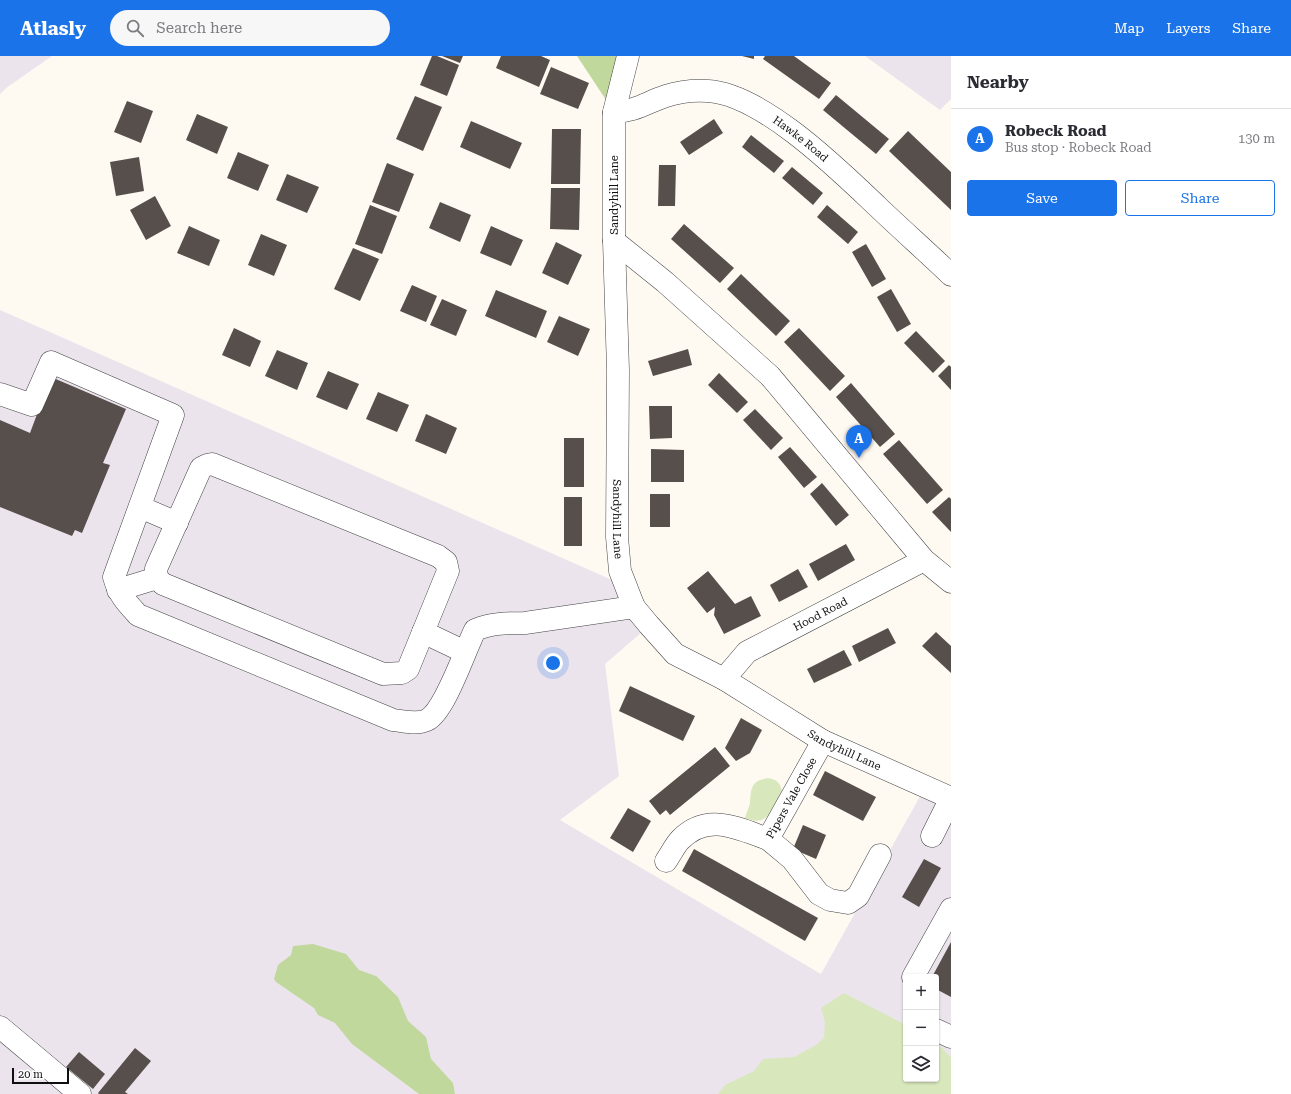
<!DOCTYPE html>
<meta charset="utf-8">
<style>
body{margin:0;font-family:"Roboto Serif",serif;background:#f7f7f7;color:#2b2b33}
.controls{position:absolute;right:12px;bottom:12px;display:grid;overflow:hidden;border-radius:4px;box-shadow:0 1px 3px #0004}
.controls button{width:36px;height:36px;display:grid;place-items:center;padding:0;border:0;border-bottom:1px solid #e1e1e2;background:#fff;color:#2b2b33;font:20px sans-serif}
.scale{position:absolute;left:12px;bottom:10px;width:57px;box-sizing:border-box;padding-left:4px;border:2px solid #0f0f0f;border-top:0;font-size:11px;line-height:14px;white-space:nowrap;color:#0f0f0f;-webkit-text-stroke:3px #fff;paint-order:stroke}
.you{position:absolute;left:553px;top:607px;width:14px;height:14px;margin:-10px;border:3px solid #fff;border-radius:50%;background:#1a73e8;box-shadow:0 0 0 6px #1a73e833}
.badge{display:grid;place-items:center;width:26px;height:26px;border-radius:50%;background:#1a73e8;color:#fff;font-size:13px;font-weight:700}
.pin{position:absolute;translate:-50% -33px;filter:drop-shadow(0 1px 2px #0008)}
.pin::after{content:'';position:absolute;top:21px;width:14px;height:12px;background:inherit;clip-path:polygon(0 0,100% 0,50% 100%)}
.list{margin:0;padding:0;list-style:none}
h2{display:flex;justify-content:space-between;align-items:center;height:52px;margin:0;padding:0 16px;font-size:17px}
h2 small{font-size:13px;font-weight:400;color:#7c7c81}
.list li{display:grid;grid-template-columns:26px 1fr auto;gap:12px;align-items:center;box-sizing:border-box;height:60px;padding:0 16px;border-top:1px solid #e1e1e2}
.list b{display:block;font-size:15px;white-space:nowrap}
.list p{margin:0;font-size:13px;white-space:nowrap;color:#7c7c81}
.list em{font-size:13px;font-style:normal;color:#7c7c81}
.actions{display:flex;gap:8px;padding:12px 16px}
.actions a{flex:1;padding:9px 0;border:1px solid #1a73e8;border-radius:4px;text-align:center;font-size:14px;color:#1a73e8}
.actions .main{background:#1a73e8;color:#fff}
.icon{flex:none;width:22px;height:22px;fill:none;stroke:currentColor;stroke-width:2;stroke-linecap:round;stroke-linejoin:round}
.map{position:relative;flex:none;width:951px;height:1038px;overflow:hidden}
header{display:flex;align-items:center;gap:24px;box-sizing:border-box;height:56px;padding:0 20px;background:#1a73e8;color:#fff}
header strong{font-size:19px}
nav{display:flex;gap:22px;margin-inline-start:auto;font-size:14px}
.search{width:280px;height:36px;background:#f7f7f7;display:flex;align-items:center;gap:10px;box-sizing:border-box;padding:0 14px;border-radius:22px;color:#7c7c81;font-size:15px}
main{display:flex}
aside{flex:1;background:#fff}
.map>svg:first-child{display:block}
.industrial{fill:#ebe4ed;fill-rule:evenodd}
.green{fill:#d9e8bc}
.forest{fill:#c0d89c}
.building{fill:#574f4c}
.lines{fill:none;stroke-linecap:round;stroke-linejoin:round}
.minor-casing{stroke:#424242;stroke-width:23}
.minor{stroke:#fff;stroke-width:22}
.labels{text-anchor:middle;stroke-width:4;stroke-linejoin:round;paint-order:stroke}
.street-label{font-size:11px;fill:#0f0f0f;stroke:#fff}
</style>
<header>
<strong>Atlasly</strong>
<div class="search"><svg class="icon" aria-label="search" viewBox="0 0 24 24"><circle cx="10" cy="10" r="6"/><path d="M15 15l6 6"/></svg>Search here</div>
<nav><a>Map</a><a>Layers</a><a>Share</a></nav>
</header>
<main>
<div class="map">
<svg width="951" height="1038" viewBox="0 0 951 1038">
<rect width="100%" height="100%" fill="#fefaf2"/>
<g class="industrial">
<path d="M0,0H52L6,32L0,38Z"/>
<path d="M865,0H951V43L940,54Z"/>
<path d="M0,254L628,531L642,576L605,608L619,720L560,764L821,918L928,726L951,738V1038H0ZM906,921H936V1023H906Z"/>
</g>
<g class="green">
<path d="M768,722C777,724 780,726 782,735C774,752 768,772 745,762C746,757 749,752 750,747C751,732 751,725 768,722Z"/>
<path d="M844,937L906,969V1023H936V988L939,989L951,1001V1038H718L725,1029L754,1015L763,1003L794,1001L816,989L824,982L825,966L821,952Z"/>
</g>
<g class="forest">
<path d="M577,0H628L614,56Z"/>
<path d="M313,888L346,898L359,914L376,920L398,941L408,965L426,981L431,1003L453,1027L455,1038H419L352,988L335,967L318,959L314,952L276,926L274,923L278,909L291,899L293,890Z"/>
</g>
<g class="building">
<path d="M432,0H437L459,9L447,40L420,29Z"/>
<path d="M442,0H463L460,7Z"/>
<path d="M501,0H541L550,4L539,31L496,12Z"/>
<path d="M742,0H754V3Z"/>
<path d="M765,0H794L831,27L819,43L763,3Z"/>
<path d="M551,11L589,27L578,53L540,38Z"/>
<path d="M836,39L889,83L876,98L823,54Z"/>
<path d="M415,40L442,51L423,95L396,83Z"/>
<path d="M127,45L153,55L141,87L114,76Z"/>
<path d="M197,58L228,71L217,98L186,84Z"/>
<path d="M714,63L723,77L689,99L680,86Z"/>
<path d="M471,65L522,87L510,113L460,91Z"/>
<path d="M552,73H581L580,128H551Z"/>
<path d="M908,75L951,116V154L889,95Z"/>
<path d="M751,79L784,105L774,117L742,91Z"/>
<path d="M238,96L269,109L258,135L227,122Z"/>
<path d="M139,101L144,135L116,140L110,106Z"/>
<path d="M387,107L414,118L399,156L372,146Z"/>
<path d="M659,109H676L675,150H658Z"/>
<path d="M792,111L823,137L813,149L782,122Z"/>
<path d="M287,118L319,131L307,157L276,144Z"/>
<path d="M551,132H580L579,174L550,173Z"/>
<path d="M155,140L171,170L146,184L130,154Z"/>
<path d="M440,146L471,159L460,186L429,172Z"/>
<path d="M370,149L397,160L382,198L355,188Z"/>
<path d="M827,149L858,176L848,188L817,161Z"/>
<path d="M684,168L734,212L720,227L671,183Z"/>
<path d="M189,170L220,184L209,210L177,197Z"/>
<path d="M491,170L523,184L511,210L480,197Z"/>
<path d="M261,178L287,189L274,220L248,209Z"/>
<path d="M556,186L582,199L568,229L542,217Z"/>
<path d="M866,188L886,223L872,231L852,196Z"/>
<path d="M353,192L379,203L360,245L334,233Z"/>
<path d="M741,218L790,265L776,280L727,233Z"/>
<path d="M412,229L437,240L426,266L400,255Z"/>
<path d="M891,233L911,268L897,276L877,241Z"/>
<path d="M496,234L547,255L536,282L485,260Z"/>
<path d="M442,243L467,254L456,280L430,269Z"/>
<path d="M559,260L590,273L578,300L547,286Z"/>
<path d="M234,272L261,285L250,311L222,299Z"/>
<path d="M799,272L845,320L830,335L784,286Z"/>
<path d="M916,275L945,305L933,317L904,287Z"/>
<path d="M688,293L692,309L653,320L648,305Z"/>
<path d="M277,294L308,307L297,334L265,320Z"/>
<path d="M949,309L951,311V334L938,320Z"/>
<path d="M328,315L359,328L347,354L316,341Z"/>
<path d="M719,317L748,346L737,357L708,329Z"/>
<path d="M51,321L126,353L103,407L110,409L82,477L75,474L72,480L0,451V364L30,377Z"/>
<path d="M851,327L895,378L880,391L836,341Z"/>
<path d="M378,336L409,349L397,376L366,363Z"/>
<path d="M649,350H672V382L650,383Z"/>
<path d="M755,353L783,382L771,394L743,364Z"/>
<path d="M426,358L457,372L446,398L415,385Z"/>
<rect x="564" y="382" width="20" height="49"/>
<path d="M899,384L943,434L927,448L883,398Z"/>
<path d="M790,391L817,421L804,432L778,401Z"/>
<path d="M651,393L684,394V426H651Z"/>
<path d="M822,427L849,459L836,470L810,438Z"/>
<rect x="650" y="438" width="20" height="33"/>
<rect x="564" y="441" width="18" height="49"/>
<path d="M949,441L951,443V476L932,456Z"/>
<path d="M846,488L855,504L818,525L809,508Z"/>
<path d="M798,513L808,531L779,546L770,529Z"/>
<path d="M708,515L735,548L751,540L761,560L724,578L714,559L715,551L707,557L687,532Z"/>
<path d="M888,572L896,587L859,606L852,590Z"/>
<path d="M936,576L951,590V617L922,590Z"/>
<path d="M844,594L852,609L814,627L807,613Z"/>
<path d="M630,630L695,660L683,685L619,655Z"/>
<path d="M741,662L762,674L750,697L736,705L725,692Z"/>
<path d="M715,691L730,710L670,759L666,754L660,759L649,745Z"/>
<path d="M825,715L876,741L863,765L813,739Z"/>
<path d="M628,752L651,765L633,796L610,782Z"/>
<path d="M803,769L826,779L816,803L793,793Z"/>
<path d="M694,793L818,862L805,885L682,815Z"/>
<path d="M924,803L941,812L919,851L902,841Z"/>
<path d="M951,886V941L936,933V921H932Z"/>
<path d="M135,992L151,1005L125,1036L128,1038H99L98,1037Z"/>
<path d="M79,996L105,1018L93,1033L66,1011Z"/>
</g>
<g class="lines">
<g class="minor-casing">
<g id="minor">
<path id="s1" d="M628,0L614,56V185L618,314L617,481L620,515L634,551L649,569L675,598L724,623L823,685L951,742"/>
<path id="s2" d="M614,56C637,55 645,47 666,40C678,36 694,34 708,35C762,38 839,114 878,151C902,174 927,196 951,219"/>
<path d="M614,185L665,226L770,320L924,504L951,526"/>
<path d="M0,338L32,349L51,306L173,359L114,521C119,539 126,546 138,559L393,664C404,665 417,669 427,664C445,655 465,594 475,574C491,567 508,567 525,567L634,551"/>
<path d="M212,408L438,500L446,506L448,515L408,613L402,617L383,618L163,528L157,522L156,513L201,412L207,409Z"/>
<path d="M140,451L177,467"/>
<path d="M118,534L157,522"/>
<path d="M423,576L465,596"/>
<path id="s3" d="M724,623L747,596L924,504"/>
<path d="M932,780L951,742"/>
<path d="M768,783L792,803L819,838L830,844L848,847L858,840L880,799"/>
<path id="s4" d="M666,805C671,798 675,789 680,784C707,756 737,772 768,783L823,685"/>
<path d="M913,921L951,853"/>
<path d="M0,971L80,1038"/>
<path d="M936,974L951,981"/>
</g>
</g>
<use href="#minor" class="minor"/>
</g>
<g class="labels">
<g class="street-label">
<text dy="4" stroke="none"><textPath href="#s2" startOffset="203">Hawke Road</textPath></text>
<text transform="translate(614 139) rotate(-90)" y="4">Sandyhill Lane</text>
<text dy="4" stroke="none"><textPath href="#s1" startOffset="465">Sandyhill Lane</textPath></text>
<text dy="4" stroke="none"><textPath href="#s3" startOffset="118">Hood Road</textPath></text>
<text dy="4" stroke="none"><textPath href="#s1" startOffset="813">Sandyhill Lane</textPath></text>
<text dy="4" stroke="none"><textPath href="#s4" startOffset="167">Pipers Vale Close</textPath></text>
</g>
</g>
</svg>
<div class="controls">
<button>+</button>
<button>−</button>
<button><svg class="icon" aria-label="layers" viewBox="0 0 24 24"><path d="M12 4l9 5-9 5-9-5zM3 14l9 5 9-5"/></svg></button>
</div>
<div class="scale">20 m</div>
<div class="you"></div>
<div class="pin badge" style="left:859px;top:402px">A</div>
</div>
<aside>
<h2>Nearby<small></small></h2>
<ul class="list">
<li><span class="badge">A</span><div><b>Robeck Road</b><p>Bus stop · Robeck Road</p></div><em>130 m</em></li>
</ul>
<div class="actions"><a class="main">Save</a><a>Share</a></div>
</aside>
</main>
